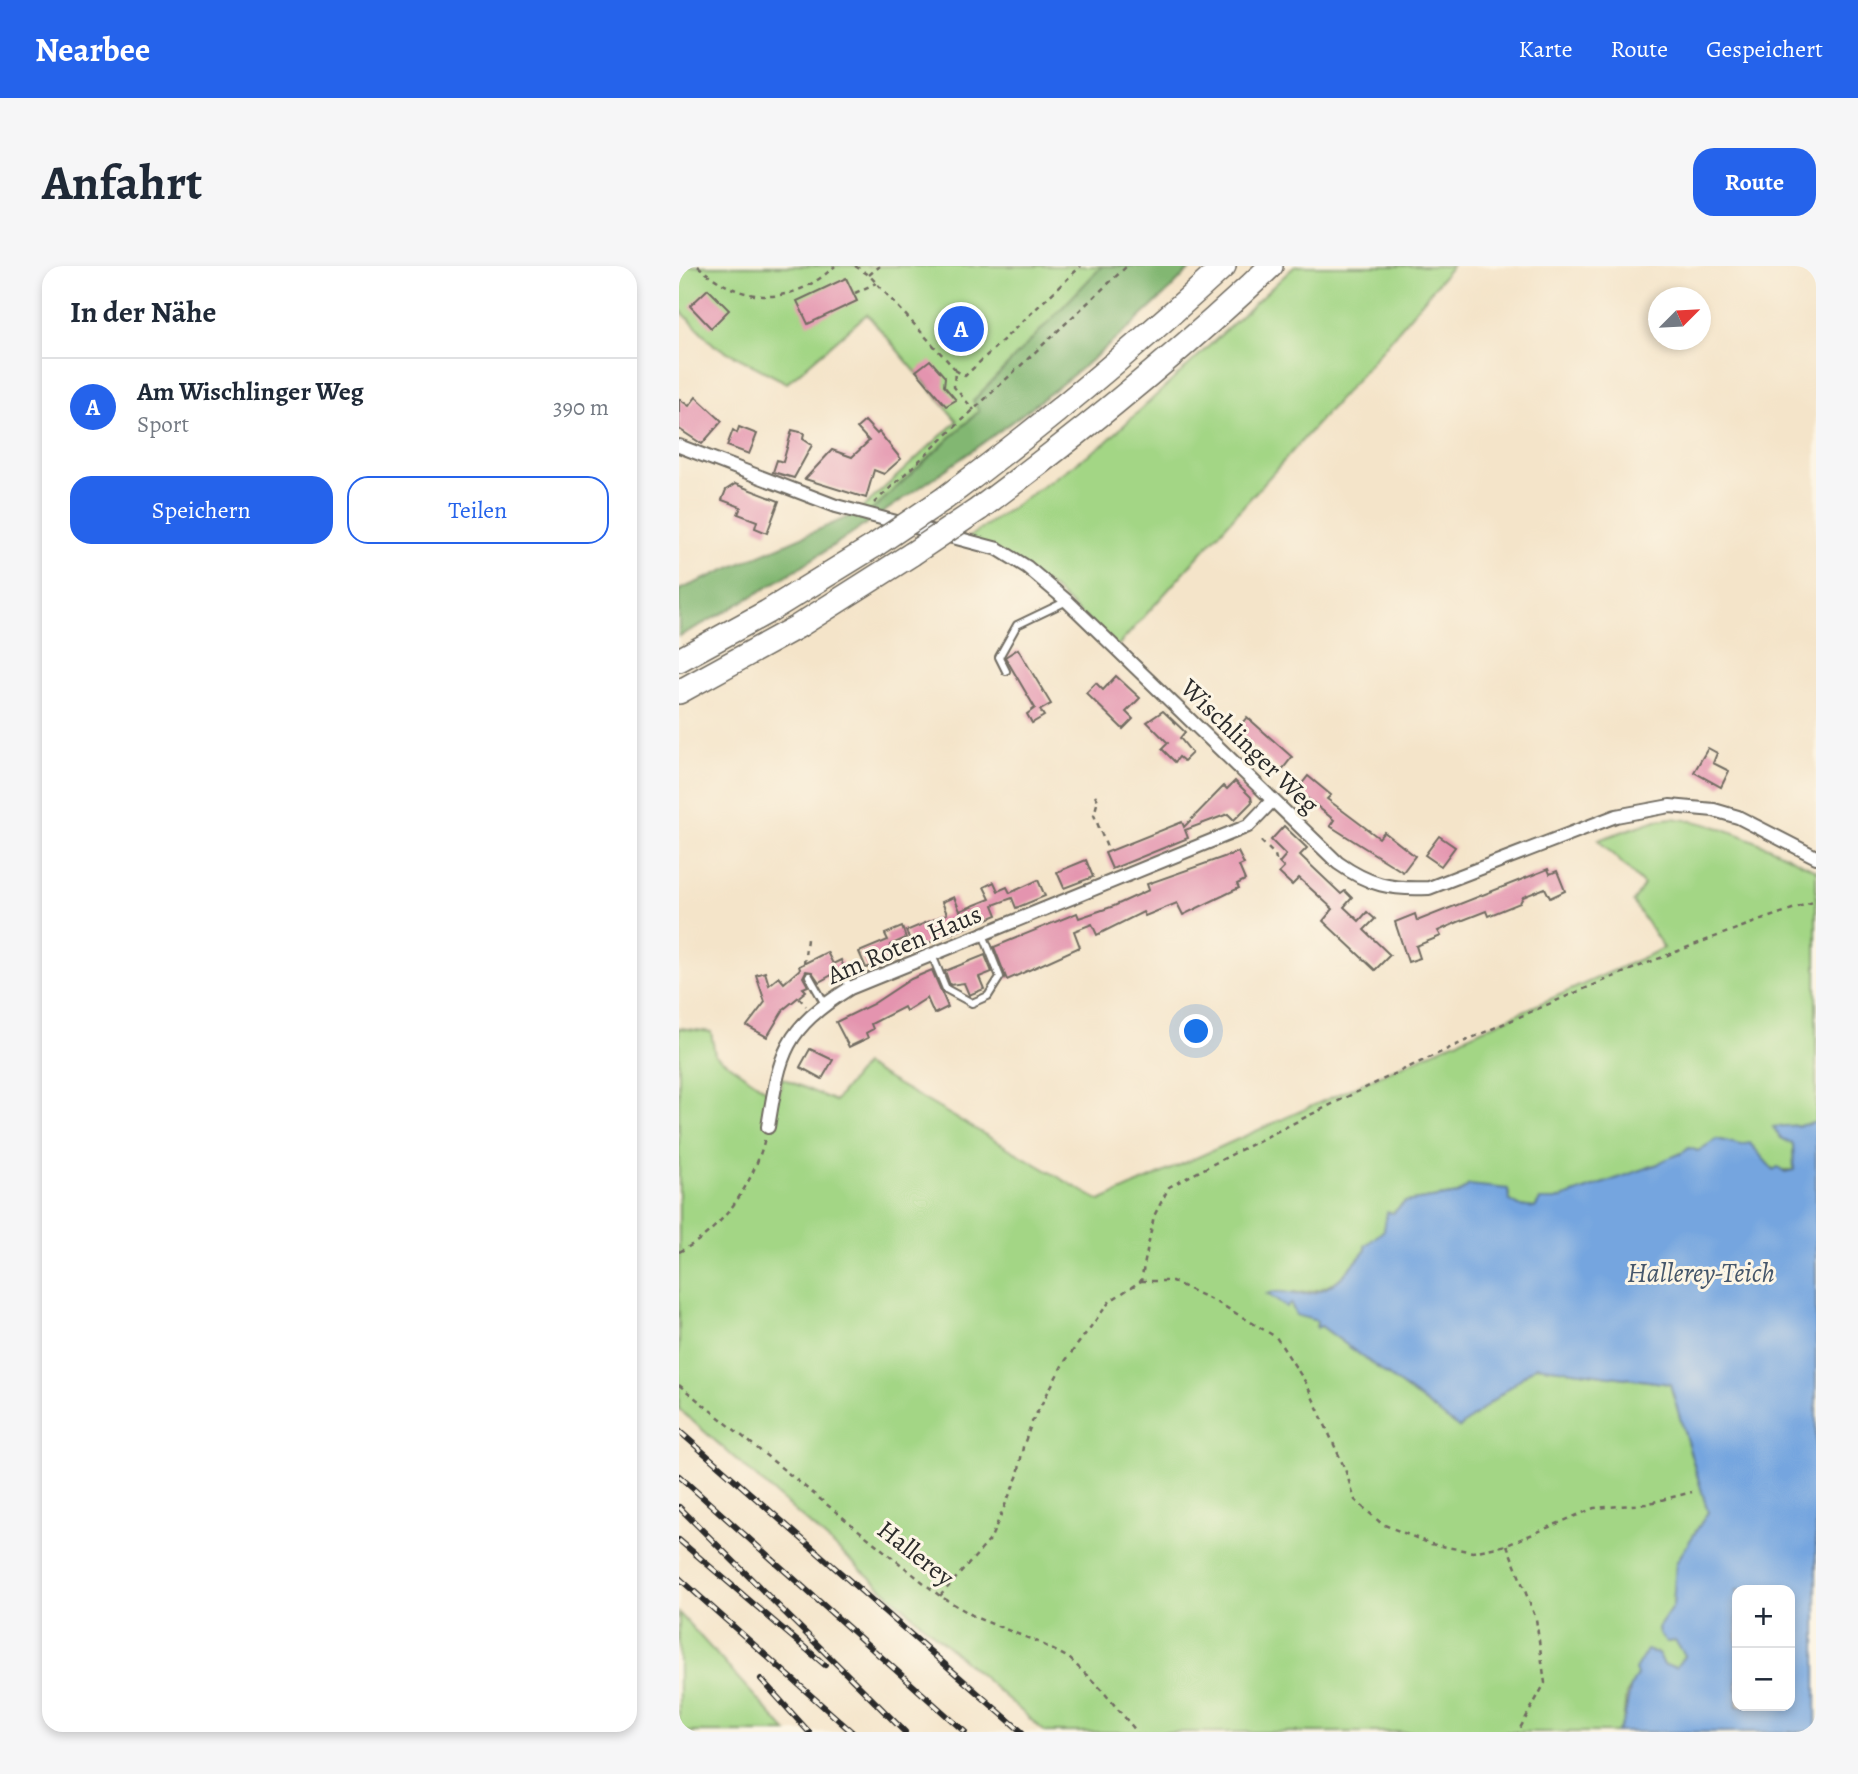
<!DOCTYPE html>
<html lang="de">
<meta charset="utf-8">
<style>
body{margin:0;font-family:Alegreya,serif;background:#f6f6f7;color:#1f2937}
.controls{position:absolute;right:21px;bottom:21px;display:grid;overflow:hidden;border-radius:14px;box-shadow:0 4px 10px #0003}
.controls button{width:63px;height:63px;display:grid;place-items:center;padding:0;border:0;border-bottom:2px solid #e0e1e3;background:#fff;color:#1f2937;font:35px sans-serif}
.compass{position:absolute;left:969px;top:21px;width:63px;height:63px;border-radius:50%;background:#fff;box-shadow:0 4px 10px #0003;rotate:66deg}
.you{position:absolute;left:518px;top:766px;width:24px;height:24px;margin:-18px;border:5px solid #fff;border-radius:50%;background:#1a73e8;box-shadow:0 0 0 10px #1a73e833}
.badge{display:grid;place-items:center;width:46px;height:46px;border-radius:50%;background:#2563eb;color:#fff;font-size:23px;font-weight:700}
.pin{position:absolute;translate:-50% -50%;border:4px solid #fff;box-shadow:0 2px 7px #0006}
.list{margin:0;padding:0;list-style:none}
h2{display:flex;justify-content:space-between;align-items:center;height:91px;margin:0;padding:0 28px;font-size:30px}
h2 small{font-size:23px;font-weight:400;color:#747a83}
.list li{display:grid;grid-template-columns:46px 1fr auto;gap:21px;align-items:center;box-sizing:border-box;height:98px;padding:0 28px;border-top:2px solid #e0e1e3}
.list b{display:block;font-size:26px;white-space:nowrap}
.list p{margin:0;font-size:23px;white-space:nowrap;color:#747a83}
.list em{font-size:23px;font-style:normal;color:#747a83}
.actions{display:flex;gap:14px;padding:21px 28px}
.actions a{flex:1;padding:16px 0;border:2px solid #2563eb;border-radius:21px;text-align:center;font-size:24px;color:#2563eb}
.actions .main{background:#2563eb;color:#fff}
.map{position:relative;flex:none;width:1137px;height:1466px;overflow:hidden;border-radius:21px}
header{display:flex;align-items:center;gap:42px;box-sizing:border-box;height:98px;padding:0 35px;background:#2563eb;color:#fff}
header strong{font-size:33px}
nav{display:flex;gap:38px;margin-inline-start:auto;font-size:24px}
.intro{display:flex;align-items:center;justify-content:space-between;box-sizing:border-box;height:168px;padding:0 42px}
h1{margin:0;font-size:49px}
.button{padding:18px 32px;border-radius:21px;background:#2563eb;color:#fff;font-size:24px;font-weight:700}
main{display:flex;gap:42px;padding:0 42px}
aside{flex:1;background:#fff;border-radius:21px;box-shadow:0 4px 10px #0003}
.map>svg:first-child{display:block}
.green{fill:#a3d685;stroke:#678058;stroke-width:2}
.forest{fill:#82b772;stroke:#56714e;stroke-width:2}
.water{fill:#74a5df;stroke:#506885;stroke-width:2;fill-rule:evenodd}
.building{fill:#e494af}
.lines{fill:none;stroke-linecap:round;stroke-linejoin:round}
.service-casing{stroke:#716c62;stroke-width:10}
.minor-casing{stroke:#716c62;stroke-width:16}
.motorway-casing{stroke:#716c62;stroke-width:26}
.path{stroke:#716c62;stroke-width:2.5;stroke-dasharray:5 5;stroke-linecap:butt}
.service{stroke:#fff;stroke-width:6}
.minor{stroke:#fff;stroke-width:12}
.motorway{stroke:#fff;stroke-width:23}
.rail-casing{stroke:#2b2b2b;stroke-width:6}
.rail{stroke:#fcf5e5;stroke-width:3.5;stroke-dasharray:10;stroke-linecap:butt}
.motorway-bridge-casing{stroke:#716c62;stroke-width:26;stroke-linecap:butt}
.motorway-bridge{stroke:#fff;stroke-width:23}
.labels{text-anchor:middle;stroke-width:6;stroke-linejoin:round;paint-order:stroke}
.street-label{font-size:26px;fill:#2b2b2b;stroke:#fcf5e5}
.water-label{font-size:28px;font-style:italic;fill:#45566a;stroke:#fcf5e5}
</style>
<header>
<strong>Nearbee</strong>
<nav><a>Karte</a><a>Route</a><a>Gespeichert</a></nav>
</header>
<div class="intro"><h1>Anfahrt</h1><a class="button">Route</a></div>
<main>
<aside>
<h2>In der Nähe<small></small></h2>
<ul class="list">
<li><span class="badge">A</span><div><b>Am Wischlinger Weg</b><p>Sport</p></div><em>390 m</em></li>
</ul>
<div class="actions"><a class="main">Speichern</a><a>Teilen</a></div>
</aside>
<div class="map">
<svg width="1137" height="1466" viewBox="0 0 1137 1466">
<rect width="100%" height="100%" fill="#fcf5e5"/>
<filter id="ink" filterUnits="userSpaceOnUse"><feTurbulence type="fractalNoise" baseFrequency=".0143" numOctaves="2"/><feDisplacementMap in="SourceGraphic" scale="14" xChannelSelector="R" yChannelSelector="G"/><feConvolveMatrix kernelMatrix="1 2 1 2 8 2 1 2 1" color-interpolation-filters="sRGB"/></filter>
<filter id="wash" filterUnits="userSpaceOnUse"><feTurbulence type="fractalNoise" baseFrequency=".00686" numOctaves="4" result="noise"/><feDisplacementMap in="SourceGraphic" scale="28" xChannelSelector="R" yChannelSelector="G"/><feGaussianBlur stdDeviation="1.57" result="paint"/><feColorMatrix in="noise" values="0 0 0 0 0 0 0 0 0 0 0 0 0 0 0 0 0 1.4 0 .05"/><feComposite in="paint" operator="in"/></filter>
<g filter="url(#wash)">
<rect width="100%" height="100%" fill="#f4e4c9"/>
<g class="green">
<path d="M0,0H423L295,134L300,145L188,249L178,247L278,155L188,48L108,117L35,79L0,43Z"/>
<path d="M616,0H773L680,111L437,382L374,322L289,272L426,177Z"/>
<path d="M993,552C1046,557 1089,581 1137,604V856C1122,862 1109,858 1095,862L1102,872L1114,877L1115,904H1095L1073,883L1038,873L1019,885L1010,882C999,891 989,891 979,898L877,934H861L856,942L840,940L830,934V927L790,919L779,928L726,936L714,947L705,965L686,980L688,983C664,1010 655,1026 615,1027C605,1028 599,1024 589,1028L608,1039L612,1038L617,1049L639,1055L637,1060H642L780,1162L857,1100L991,1118L1029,1246L997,1297L994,1340L979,1362L980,1368L988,1376L996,1375L1006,1388L997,1402L985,1400L980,1388L975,1386L947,1429L944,1458L938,1466H366L0,1143V762L32,766L36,789L99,832L103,812L156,835L185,799L421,935L985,682L954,636L965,619L919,574L977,554Z"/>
<path d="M0,1347L108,1466H0Z"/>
</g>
<path class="forest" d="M423,0H514C430,88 330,160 230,229C156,279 81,330 0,370V324L178,247L188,249L300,145L294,135Z"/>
<path class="water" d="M1137,856V1466H938C951,1450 945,1427 958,1409L956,1404L968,1384L980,1388L985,1399L997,1401L1006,1389L996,1375L987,1376L980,1368L979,1362L994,1340L997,1297L1029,1246L991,1118L857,1100L780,1162L642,1060L638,1062V1055L617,1049L612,1038L607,1041L588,1028C599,1024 605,1026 615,1028C651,1031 667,1007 687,984L686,980L705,964L708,946L714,947L726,936L779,928L790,919L829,923L830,934L840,940L856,942L861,934H877L979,898C990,889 999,892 1010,882L1019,885L1038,873L1062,879L1071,877L1094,904L1099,901L1106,906L1115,904L1114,878L1102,872L1094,861C1110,858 1121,862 1137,856ZM1058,1324H1111V1440H1058Z"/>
<g id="blocks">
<g class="building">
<path d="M167,12L178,35L129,58L118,35Z"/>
<path d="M29,23L50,44L32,62L11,40Z"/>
<path d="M251,94L266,111L265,120L277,134L267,140L237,105Z"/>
<path d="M17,131L43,155L23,178L0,163V133L10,140Z"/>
<path d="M186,155L198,168L200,166L222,193L205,208L195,204L187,232L126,213L153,184L173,191L190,175L178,162Z"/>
<path d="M60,161L78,168L70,188L48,180L54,164L58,167Z"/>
<path d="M113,164L125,167L124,173L133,179L115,212L94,206L98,194L104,196Z"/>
<path d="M56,218L100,235L88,267L76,262L78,255L59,248L62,241L43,234L47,224Z"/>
<path d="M339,383L372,438L361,444L365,450L353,457L348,448L356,442L326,391Z"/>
<path d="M437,410L461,432L447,446L454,453L444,463L407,427L417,417L424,424Z"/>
<path d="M484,445L506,466L501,472L513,487L505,495L500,491L496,496L483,483L489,477L468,456Z"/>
<path d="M568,451L613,491L602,505L557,465Z"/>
<path d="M1029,482L1038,487L1034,497L1050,505L1042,521L1015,506Z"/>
<path d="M629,510L652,529L648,533L700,572L705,566L736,590L724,606L651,560L655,554L618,524Z"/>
<path d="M556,515L572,531L573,536L555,554L549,548L506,564L509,572L433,603L426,587L503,556L505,561L545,520L548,523Z"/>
<path d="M605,560L628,582L621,589L662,628L666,625L673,632L665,641L680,655L688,646L696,653L685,664L711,689L696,704L644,655L654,643L620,612L613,619L600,607L605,602L600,597L607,589L592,574Z"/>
<path d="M760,570L776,581L762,600L746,589Z"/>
<path d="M559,586L565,598L560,600L566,614L558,618L560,622L504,649L498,637L466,650L464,646L418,669L413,658L395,665L401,681L328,714L315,681L398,647L400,652L435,640L470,624L468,618Z"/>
<path d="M407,594L414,611L385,622L378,606Z"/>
<path d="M869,603L871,608L878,605L886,625L871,632L866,622L844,631L841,637L809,650L807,645L779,656L759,665L762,670L737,680L741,692L729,696L716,656L736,648L738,655Z"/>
<path d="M359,614L366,630L337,642L333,632L314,639L318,649L235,683L227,665L268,648L263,636L275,631L281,645L311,633L305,621L315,616L319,625L328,621L331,627Z"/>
<path d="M223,661L227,672L211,679L216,691L187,702L180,686L209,674L206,668Z"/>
<path d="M148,686L154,698L162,694L165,702L140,716L133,706L127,705L124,711L129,720L124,722L127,725L105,743L88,771L68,760L86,736L77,709L86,706L90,719L100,711L105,717L121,703L120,700Z"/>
<path d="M306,689L313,706L300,711L305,723L290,729L285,717L271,719L266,705Z"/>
<path d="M253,704L269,741L255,748L248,732L227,745L225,741L192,758L194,763L187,767L189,772L170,781L157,756L194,738L232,713Z"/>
<path d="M131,783L154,794L143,813L121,801Z"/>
</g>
</g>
</g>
<g filter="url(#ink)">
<use href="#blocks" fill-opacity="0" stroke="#716c62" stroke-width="2"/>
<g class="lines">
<g class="service-casing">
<g id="service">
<path d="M327,405L320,391L338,359L388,335"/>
<path d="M253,689L267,723L293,737L309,730L321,711L304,668"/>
<path d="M163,707L171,722"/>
<path d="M130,710L146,738"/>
</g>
</g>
<g class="minor-casing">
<g id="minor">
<path d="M0,180L157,240L319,283L348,301L388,335L659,597C690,619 712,624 750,622L937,550L991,540L1035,544L1059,551L1137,591"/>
<path d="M89,861C101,787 104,764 171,722L569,560L593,535"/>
</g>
</g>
<g class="motorway-casing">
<g id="motorway">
<path d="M266,232C365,159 455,83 545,0"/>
<path d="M300,243C402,167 500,88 592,0"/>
<path d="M0,394L88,346L195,280"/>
<path d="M0,426L118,361L233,288"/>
</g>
</g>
<g class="path">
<path d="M19,0C63,39 112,41 156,0"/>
<path d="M176,0L190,9L276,103L275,121L295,144"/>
<path d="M190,9L201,0"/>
<path d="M176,27L197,17"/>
<path d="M276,104L286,110L402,0"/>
<path d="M195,237L448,0"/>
<path d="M416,529L419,534L415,549L429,584"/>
<path d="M582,575L596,589L598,597"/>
<path d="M125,698L128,673"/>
<path d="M120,732L127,740"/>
<path d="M0,986C43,965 74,919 86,872"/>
<path d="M462,1015H493L543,1039L597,1071L627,1117L666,1203L676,1234L703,1258L752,1278L794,1286L828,1279L915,1242L967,1238L1013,1226"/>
<path d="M0,1119L261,1330L298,1352L359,1376L390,1392L422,1423L458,1466"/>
<path d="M828,1279L857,1353L866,1417L839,1466"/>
<path d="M261,1330L311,1274L339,1209L344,1181L353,1156L384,1098L431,1035L462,1015L475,950L490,921C698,812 914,710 1137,635"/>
</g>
<use href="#service" class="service"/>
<use href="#minor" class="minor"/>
<use href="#motorway" class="motorway"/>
<g class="rail-casing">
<g id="rail">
<path d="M0,1165L343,1466"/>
<path d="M0,1210L286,1466"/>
<path d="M0,1241L226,1466"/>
<path d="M0,1274L146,1399"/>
<path d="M0,1312L173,1466"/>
<path d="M82,1413L130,1466"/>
</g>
</g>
<use href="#rail" class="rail"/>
<g class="motorway-bridge-casing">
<g id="motorway-bridge">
<path d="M195,280L266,232"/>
<path d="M233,288L300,243"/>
</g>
</g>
<use href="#motorway-bridge" class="motorway-bridge"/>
</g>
</g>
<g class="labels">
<g class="street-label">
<text transform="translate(571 480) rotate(44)" y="9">Wischlinger Weg</text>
<text transform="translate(225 678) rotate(-23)" y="9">Am Roten Haus</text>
<text transform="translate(237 1287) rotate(38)" y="9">Hallerey</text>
</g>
<g class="water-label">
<text x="1022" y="1016">Hallerey-Teich</text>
</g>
</g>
</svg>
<div class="controls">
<button>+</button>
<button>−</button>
</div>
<svg class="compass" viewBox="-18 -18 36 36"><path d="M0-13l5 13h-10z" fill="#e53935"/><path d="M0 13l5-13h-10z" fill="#747a83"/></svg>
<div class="you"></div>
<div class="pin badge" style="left:282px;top:63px">A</div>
</div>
</main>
